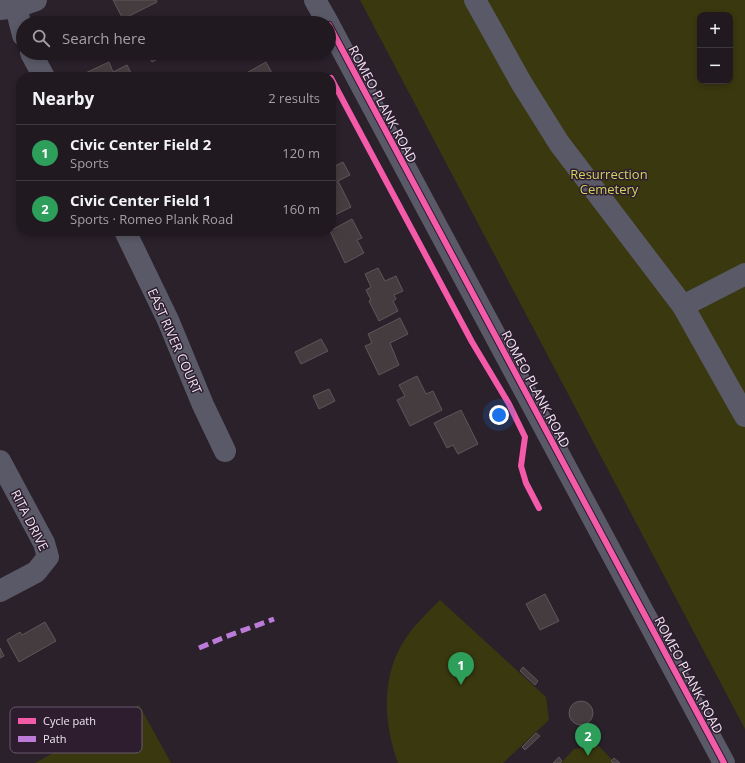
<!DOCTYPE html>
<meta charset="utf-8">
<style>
body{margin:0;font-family:"Open Sans",sans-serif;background:#2d262d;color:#f1f3f6}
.controls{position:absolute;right:12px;top:12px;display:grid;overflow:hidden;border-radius:8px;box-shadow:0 2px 6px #0003}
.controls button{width:36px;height:36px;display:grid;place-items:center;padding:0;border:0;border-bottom:1px solid #3d383e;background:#201920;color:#f1f3f6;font:20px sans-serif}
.you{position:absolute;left:499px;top:415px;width:14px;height:14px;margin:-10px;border:3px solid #fff;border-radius:50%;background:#1a73e8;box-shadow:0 0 0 6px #1a73e833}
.badge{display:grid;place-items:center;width:26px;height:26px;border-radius:50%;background:#0b8043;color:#fff;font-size:13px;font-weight:700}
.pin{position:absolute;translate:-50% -33px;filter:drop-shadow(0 1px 2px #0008)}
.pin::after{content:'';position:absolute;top:21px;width:14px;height:12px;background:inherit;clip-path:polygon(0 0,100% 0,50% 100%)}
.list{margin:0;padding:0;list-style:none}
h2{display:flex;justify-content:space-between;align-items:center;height:52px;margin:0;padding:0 16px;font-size:17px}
h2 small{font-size:13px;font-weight:400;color:#a2a0a5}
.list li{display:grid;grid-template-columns:26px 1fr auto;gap:12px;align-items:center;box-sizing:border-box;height:56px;padding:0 16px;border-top:1px solid #3d383e}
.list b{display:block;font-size:15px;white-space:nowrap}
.list p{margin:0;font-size:13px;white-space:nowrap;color:#a2a0a5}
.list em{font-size:13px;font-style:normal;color:#a2a0a5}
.icon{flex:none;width:22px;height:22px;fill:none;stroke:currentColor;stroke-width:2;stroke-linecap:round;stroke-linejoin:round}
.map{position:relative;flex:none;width:745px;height:763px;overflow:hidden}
.search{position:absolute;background:#201920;box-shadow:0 2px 6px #0003;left:16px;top:16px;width:320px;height:44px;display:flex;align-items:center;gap:10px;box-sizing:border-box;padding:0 14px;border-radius:22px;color:#a2a0a5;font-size:15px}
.panel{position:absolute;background:#201920;box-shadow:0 2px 6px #0003;left:16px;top:72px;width:320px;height:164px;border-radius:16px}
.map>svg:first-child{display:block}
.green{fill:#39380f;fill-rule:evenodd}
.building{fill:#453c3f;stroke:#605659}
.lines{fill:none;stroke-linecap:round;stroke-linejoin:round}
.minor{stroke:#5a5967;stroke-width:22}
.quiet{stroke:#bd7bd9;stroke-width:5;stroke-dasharray:10 5;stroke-linecap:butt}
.cycleway-casing{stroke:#2e1d2f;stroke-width:8}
.cycleway{stroke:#f35aa7;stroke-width:6}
.labels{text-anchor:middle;stroke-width:3;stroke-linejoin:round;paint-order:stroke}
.street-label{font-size:13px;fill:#f1e5f2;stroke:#2e1d2f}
.park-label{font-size:13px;fill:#d0d45e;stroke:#2e1d2f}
.key{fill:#2e1d2f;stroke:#68596a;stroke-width:1}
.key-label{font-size:11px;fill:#f1e5f2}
</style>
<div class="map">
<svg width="745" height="763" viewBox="0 0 745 763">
<rect width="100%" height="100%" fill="#2a212b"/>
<g class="green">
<path d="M360,0H745V729ZM700,15H730V81H700Z"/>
<path d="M440,600L546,697L549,720L503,763H398C384,725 381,680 402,644C412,627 427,613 440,600Z"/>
<path d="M139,705L171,763H35Z"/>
<path d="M599,746L615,763H561L574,749Z"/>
</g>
<g class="building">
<path d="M113,0H156L157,2L123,19Z"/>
<path d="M147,53H164L165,55L152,62Z"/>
<path d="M109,62L113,72L127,65L133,77H77Z"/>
<path d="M266,62L274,77H244L243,75Z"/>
<path d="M343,162L350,175L338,181L351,207L331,217V168Z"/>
<path d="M352,219L362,238L357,240L364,253L345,263L330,231Z"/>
<path d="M378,268L385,281L396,276L403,291L394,295L396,299L393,301L398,311L379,321L369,301L371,300L366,290L371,287L365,274Z"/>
<path d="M400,318L408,334L390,343L399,365L379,375L365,346L372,343L368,334Z"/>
<path d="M321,339L328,351L301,364L295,352Z"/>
<path d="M417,376L426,394L433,391L442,410L410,426L397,400L405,396L399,385Z"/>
<path d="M329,389L335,401L319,409L313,396Z"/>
<path d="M461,410L478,444L458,454L453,445L447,448L434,423Z"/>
<path d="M545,594L559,621L540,630L526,604Z"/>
<path d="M45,622L56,641L19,662L7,640L20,632L22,635Z"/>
<path d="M0,648L4,656L0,658Z"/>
<path d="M523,667L538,681L535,685L520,671Z"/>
<circle cx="581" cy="713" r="12"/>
<path d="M536,733L540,736L525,750L522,747Z"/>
<path d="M559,757L562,761L560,763H553Z"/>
<path d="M614,758L620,763H613L611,761Z"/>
</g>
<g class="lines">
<g class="minor">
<path d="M315,0L328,23"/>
<path d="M475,0L522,84L559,143L683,306L745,416"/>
<path d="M16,7L23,35"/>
<path d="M0,9L16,7L36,0"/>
<path d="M329,25L724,763"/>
<path d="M31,53L44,77"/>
<path d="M125,231L168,320L203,405L225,451"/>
<path d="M683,306L745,274"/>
<path d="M0,461L44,543L48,557L36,572L0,591"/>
</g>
<path class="quiet" d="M199,648L225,637L274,619"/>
<g class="cycleway-casing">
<g id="cycleway">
<path d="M329,25L724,763"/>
<path d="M331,78L472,342L509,404L525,437L521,466L526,483L539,508"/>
</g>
</g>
<use href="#cycleway" class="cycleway"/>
</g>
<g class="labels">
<g class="street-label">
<text transform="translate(383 104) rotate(62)" y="5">ROMEO PLANK ROAD</text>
<text transform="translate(175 341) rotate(66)" y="5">EAST RIVER COURT</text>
<text transform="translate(536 389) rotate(62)" y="5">ROMEO PLANK ROAD</text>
<text transform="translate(30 520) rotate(63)" y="5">RITA DRIVE</text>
<text transform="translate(689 675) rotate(62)" y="5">ROMEO PLANK ROAD</text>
</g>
<g class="park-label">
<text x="609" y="179">Resurrection<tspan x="609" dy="15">Cemetery</tspan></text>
</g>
</g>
<rect x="10" y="707" width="132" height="46" rx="6" class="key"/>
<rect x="18" y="718" width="18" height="6" fill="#f35aa7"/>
<rect x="18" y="736" width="18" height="6" fill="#bd7bd9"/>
<g class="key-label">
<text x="43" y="725">Cycle path</text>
<text x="43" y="743">Path</text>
</g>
</svg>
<div class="controls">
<button>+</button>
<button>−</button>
</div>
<div class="you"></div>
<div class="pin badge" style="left:461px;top:685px;background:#2e9e5b">1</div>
<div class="pin badge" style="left:588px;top:756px;background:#2e9e5b">2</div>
<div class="search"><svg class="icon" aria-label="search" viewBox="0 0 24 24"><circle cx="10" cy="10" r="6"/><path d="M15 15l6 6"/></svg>Search here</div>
<section class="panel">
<h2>Nearby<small>2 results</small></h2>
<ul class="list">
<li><span class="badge" style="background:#2e9e5b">1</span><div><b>Civic Center Field 2</b><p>Sports</p></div><em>120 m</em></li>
<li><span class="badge" style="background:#2e9e5b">2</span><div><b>Civic Center Field 1</b><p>Sports · Romeo Plank Road</p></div><em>160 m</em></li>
</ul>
</section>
</div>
